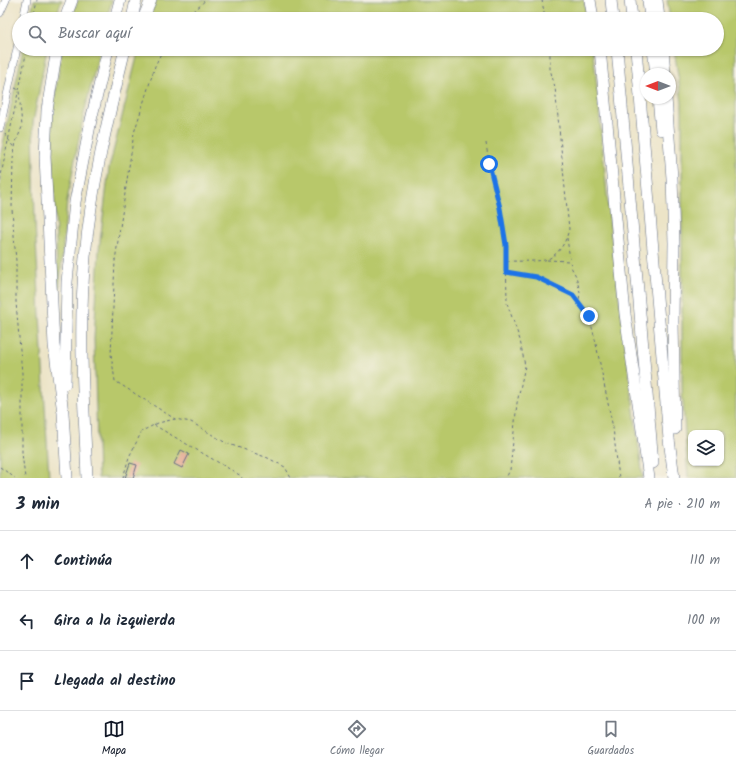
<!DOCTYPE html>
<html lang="es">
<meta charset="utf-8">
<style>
body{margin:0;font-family:Kalam,sans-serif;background:#f6f6f7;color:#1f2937}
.controls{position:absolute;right:12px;bottom:12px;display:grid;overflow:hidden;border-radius:8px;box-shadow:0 1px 3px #0004}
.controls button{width:36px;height:36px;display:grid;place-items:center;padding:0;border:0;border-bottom:1px solid #e0e1e3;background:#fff;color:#1f2937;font:20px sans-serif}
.compass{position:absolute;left:640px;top:68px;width:36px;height:36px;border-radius:50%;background:#fff;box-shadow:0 1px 3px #0004;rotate:270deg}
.stop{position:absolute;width:12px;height:12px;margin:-9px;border:3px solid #1a73e8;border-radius:50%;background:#fff}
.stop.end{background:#1a73e8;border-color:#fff;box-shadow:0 1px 4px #0008}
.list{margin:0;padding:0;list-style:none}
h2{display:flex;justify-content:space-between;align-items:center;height:52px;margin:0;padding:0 16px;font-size:17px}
h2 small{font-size:13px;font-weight:400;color:#747a83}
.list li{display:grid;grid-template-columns:26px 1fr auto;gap:12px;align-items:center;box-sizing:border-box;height:60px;padding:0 16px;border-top:1px solid #e0e1e3}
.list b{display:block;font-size:15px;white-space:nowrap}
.list em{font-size:13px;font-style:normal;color:#747a83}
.icon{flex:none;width:22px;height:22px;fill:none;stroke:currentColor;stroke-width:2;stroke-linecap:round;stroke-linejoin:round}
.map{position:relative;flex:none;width:736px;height:478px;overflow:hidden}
.search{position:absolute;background:#fff;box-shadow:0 1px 3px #0004;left:12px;right:12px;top:12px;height:44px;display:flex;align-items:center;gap:10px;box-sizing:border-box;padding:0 14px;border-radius:22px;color:#747a83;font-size:15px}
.sheet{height:232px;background:#fff}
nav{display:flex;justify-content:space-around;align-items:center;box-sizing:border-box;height:56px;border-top:1px solid #e0e1e3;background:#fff;font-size:11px;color:#747a83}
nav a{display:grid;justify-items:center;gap:2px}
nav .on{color:#111827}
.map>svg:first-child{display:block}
.green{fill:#b8c86b;stroke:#6a7c64;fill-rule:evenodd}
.building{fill:#e3a58b}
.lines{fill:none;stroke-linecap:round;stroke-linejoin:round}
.minor-casing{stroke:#646e83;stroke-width:8}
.highway-casing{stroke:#646e83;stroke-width:12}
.path{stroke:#646e83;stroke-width:1;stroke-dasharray:3 3;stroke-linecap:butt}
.minor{stroke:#fff;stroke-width:7}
.highway{stroke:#fff;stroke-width:11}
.route{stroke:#1a73e8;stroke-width:5}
</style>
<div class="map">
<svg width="736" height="478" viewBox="0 0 736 478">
<rect width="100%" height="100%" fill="#f7f3e8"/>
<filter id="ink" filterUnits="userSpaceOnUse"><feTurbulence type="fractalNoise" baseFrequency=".025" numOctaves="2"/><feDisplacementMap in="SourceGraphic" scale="8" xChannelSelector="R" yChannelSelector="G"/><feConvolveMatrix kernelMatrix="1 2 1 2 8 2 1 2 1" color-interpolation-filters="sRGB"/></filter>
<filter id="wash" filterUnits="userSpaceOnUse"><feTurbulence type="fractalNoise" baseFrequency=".012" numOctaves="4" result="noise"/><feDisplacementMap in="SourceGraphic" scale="16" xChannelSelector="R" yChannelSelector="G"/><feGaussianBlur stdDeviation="0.9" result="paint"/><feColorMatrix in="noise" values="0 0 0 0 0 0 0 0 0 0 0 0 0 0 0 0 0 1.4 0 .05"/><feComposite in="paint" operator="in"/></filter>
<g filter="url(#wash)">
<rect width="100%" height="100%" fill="#ece4c7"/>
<g class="green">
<path d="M34,0H62L55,19H30Z"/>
<path d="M78,0H112L107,19H71Z"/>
<path d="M147,0H584L587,19H144Z"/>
<path d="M667,0H736V478H688L682,389V102L674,49H717V19H670ZM691,433H721V463H691Z"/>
<path d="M23,49H47L33,123L35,223L49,478H0V158Z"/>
<path d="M62,49H100L83,118L67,201L58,305L52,116Z"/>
<path d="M139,49H592L595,67L611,236L643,478H98L94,339L99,250L109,168Z"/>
</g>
<g id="blocks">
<g class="building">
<path d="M181,450L189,454L182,468L174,464Z"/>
<path d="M130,463L137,465L133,478H125Z"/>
</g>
</g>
</g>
<g filter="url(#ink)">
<use href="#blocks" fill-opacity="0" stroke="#646e83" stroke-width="1"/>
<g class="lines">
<g class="minor-casing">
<g id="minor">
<path d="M0,13L6,0"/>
<path d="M23,19L27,0"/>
<path d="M0,128L19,39"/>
</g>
</g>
<g class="highway-casing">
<g id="highway">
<path d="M590,0L593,19"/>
<path d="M611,0L613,19"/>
<path d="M630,0L632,19"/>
<path d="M648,0L650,19"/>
<path d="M657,0L659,19"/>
<path d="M65,19L72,0"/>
<path d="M115,19L120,0"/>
<path d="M132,19L136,0"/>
<path d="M143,19L151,0"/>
<path d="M57,49L47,110L45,157L54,345L63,413L67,478"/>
<path d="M600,49L625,314L649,478"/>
<path d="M617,49L653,463"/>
<path d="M636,49L669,439L674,478"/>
<path d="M653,49L656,74"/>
<path d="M663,49L665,74"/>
<path d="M658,98L661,130"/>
<path d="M666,98L672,178L674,243L673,322L675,429"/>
<path d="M65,384L67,282L75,202L91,120L108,49"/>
<path d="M87,478C84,404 78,331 85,257C91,187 108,118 125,49"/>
</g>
</g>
<g class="path">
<path d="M542,0L545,19"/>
<path d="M33,19L37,0"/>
<path d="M184,19L201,5L205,0"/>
<path d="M163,49L155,66L134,133L115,261L111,354L115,381L175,419"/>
<path d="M15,88L19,90L22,127L16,142L13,159L12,209L16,261V302L22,373V453L25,478"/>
<path d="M19,90L27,49"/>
<path d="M5,134L14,148"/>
<path d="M486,143L489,164L500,208L506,245L507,303L520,340L525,366L517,403L510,470L506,478"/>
<path d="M0,180L18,93"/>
<path d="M567,238L571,267L576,276L580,292L579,301"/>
<path d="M547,260L570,261"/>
<path d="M507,261C515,261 542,262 548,259C560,253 566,242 569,229L555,87L550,69V49"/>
<path d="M507,272L536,277L573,295L589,316L595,339L613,428L619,478"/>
<path d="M154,425L233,471L241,476L242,478"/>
<path d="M0,467L15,478"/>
<path d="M123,478L129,457L142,431L158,423L175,419L191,422L226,443L268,458L285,467L291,478"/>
</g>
<use href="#minor" class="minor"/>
<use href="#highway" class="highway"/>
</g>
</g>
<g class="lines" filter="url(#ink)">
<path class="route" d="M489,164L500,208L506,245V272L536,277L573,295L589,316"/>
</g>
</svg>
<div class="controls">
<button><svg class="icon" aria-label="layers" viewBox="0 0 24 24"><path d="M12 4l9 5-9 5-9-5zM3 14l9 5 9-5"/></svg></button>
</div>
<svg class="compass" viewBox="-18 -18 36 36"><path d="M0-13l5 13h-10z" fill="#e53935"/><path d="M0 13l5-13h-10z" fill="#747a83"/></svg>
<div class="stop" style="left:489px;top:164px"></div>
<div class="stop end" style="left:589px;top:316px"></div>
<div class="search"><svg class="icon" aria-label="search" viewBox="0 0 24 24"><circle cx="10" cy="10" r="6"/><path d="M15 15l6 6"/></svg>Buscar aquí</div>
</div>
<section class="sheet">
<h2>3 min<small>A pie · 210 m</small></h2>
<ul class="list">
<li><svg class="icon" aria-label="ahead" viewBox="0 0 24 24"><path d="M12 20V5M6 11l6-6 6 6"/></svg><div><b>Continúa</b></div><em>110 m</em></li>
<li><svg class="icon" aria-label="left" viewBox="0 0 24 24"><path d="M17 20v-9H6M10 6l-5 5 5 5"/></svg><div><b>Gira a la izquierda</b></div><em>100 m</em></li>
<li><svg class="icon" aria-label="arrive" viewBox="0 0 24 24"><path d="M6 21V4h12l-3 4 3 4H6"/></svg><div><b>Llegada al destino</b></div></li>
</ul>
</section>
<nav>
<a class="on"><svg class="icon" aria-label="map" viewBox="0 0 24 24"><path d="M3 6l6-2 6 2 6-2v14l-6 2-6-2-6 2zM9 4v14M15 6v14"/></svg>Mapa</a>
<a><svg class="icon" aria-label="directions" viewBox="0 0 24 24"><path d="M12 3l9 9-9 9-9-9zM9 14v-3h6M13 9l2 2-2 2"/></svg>Cómo llegar</a>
<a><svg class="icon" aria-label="saved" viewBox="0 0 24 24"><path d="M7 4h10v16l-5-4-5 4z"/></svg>Guardados</a>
</nav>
